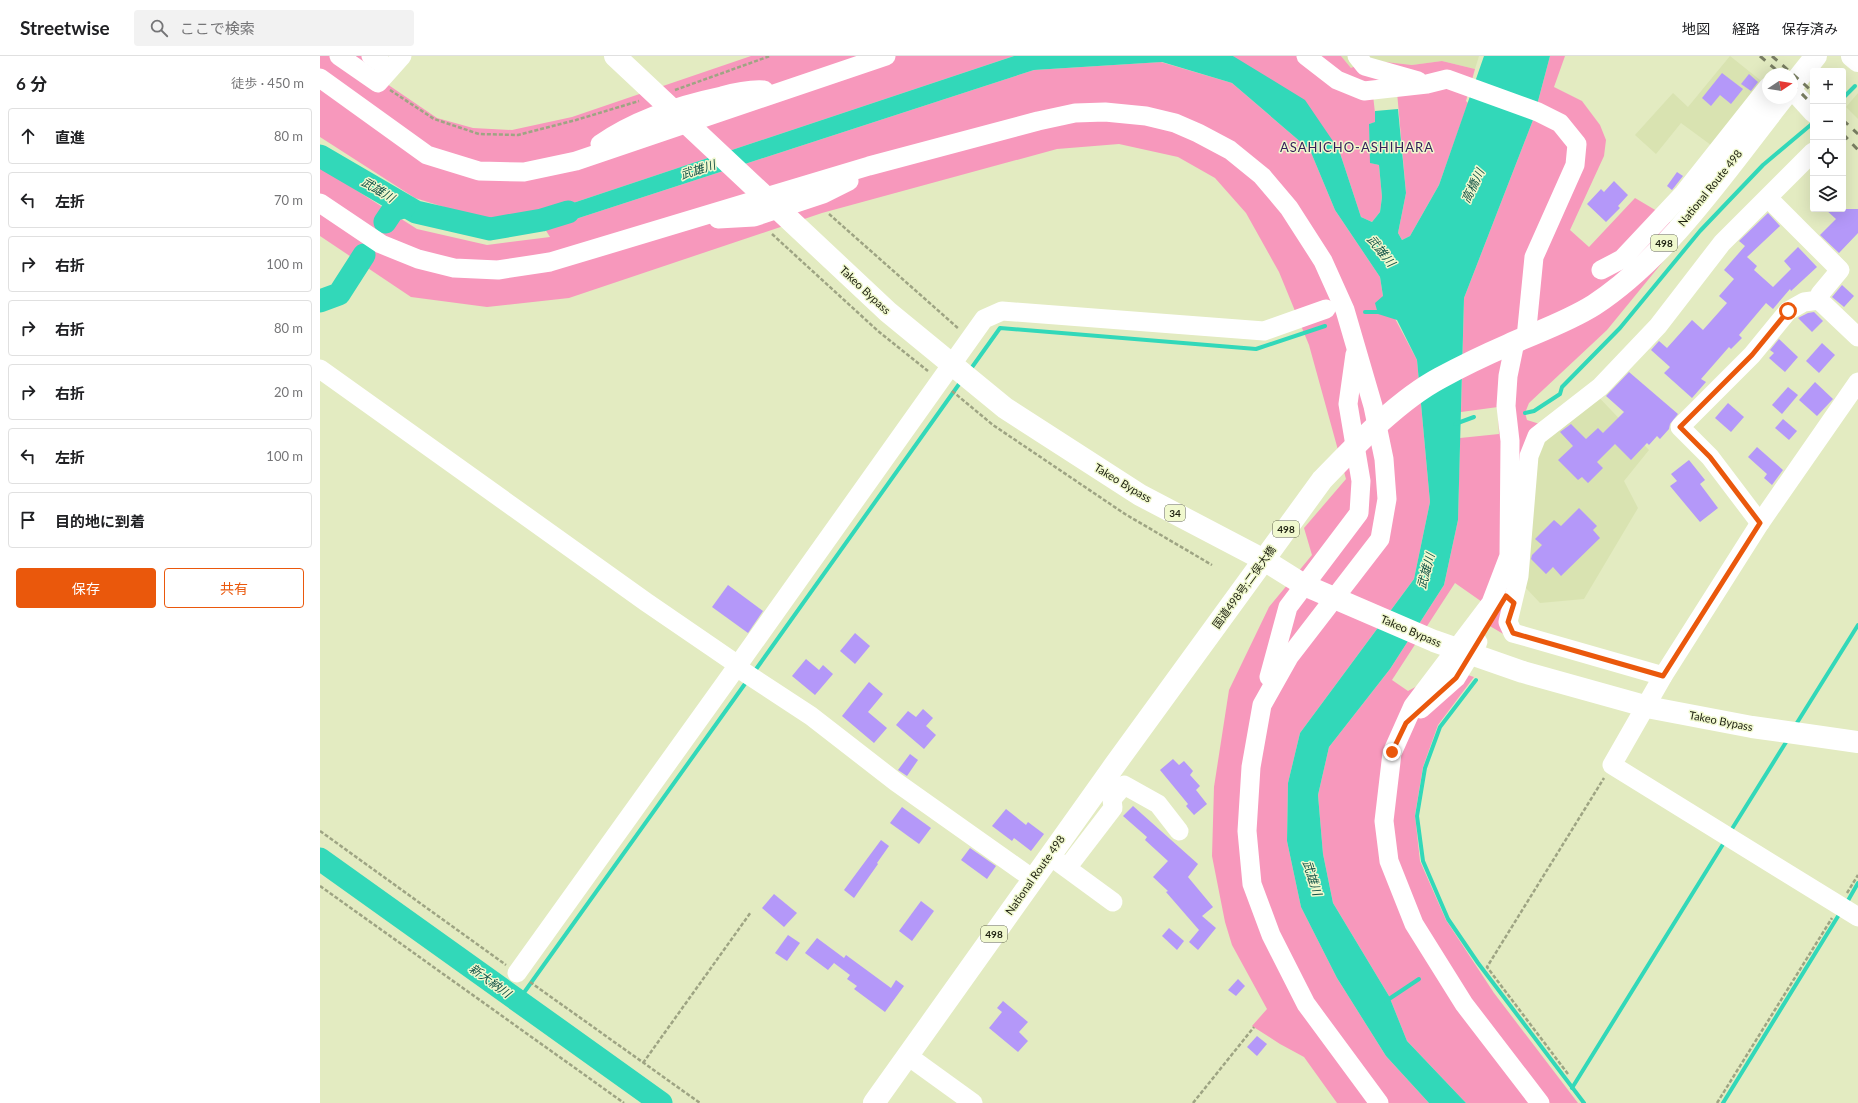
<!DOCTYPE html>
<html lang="ja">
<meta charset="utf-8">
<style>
body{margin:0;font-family:Lato,"Noto Sans JP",sans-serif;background:#f2f2f2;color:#202124}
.controls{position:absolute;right:12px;top:12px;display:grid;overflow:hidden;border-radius:4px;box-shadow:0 4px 16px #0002}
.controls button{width:36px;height:36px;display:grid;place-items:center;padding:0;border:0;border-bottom:1px solid #e0e0e0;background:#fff;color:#202124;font:20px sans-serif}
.compass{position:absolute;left:1442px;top:12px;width:36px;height:36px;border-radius:50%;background:#fff;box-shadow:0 4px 16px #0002;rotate:78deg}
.stop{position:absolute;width:12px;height:12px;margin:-9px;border:3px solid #ea580c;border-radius:50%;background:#fff}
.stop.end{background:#ea580c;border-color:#fff;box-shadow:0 1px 4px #0008}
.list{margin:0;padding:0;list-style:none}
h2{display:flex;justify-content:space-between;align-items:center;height:52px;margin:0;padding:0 16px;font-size:17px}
h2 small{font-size:13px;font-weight:400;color:#757577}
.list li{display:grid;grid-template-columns:26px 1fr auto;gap:12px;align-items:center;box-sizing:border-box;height:56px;margin:0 8px 8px;padding:0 8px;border:1px solid #e0e0e0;border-radius:4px}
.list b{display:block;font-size:15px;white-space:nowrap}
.list em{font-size:13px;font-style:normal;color:#757577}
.actions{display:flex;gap:8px;padding:12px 16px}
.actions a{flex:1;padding:9px 0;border:1px solid #ea580c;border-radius:4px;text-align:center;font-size:14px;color:#ea580c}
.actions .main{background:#ea580c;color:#fff}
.icon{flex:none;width:22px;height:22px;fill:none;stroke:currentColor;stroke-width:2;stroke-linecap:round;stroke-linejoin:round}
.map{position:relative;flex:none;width:1538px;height:1047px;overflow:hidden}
header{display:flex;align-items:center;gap:24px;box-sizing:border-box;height:56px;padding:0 20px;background:#fff;border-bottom:1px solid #e0e0e0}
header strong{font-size:19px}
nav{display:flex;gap:22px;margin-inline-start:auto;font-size:14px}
.search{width:280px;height:36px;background:#f2f2f2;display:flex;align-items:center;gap:10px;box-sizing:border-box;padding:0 14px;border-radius:4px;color:#757577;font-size:15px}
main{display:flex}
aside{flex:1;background:#fff}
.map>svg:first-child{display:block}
.built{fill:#d9e3b1}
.green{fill:#f798bc}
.water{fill:#32d8b9}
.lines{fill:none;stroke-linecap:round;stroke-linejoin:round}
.stream{stroke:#32d8b9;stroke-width:4}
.river{stroke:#32d8b9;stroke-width:23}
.building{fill:#b498f9}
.path{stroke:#9ea483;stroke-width:2.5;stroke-dasharray:4 2;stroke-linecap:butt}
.minor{stroke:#fff;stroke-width:19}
.highway{stroke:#fff;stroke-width:22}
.rail{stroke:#797e62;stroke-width:3;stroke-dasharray:7 7;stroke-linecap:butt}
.route{stroke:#ea580c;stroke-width:5}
.labels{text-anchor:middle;stroke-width:3;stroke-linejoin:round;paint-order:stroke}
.shield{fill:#f0f8ce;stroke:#5c6048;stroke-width:1}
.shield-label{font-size:10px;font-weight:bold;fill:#1c1f0f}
.street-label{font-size:11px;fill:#1c1f0f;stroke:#f0f8ce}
.water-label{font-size:12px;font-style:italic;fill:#125347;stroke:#f0f8ce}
.quarter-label{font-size:13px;letter-spacing:1px;fill:#331f59;stroke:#f0f8ce}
</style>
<header>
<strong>Streetwise</strong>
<div class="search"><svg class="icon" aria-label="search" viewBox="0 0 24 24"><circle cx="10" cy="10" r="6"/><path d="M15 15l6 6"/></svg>ここで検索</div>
<nav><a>地図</a><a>経路</a><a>保存済み</a></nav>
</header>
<main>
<aside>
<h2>6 分<small>徒歩 · 450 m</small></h2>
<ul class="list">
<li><svg class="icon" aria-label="ahead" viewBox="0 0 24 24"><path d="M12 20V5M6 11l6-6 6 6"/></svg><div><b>直進</b></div><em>80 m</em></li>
<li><svg class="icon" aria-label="left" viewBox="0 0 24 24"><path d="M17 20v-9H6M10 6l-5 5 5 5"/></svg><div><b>左折</b></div><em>70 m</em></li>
<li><svg class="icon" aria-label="right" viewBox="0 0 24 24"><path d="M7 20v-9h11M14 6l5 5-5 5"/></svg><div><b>右折</b></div><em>100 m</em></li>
<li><svg class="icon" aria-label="right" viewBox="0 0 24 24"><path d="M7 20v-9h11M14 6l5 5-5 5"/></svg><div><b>右折</b></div><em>80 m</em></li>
<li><svg class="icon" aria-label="right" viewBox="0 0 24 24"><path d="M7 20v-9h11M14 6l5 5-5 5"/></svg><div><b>右折</b></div><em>20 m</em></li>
<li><svg class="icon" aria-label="left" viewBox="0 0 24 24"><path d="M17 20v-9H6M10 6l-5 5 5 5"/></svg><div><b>左折</b></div><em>100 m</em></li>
<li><svg class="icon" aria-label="arrive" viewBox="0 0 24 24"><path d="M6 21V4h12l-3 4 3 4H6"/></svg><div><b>目的地に到着</b></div></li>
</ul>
<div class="actions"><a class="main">保存</a><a>共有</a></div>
</aside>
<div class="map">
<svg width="1538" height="1047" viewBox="0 0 1538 1047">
<rect width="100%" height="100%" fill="#e3ebc1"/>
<g class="built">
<path d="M1021,0H1159L1155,13L1122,5L1092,9L1048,4L1031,12Z"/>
<path d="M1410,0L1445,28L1395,92L1361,67L1336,98L1315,79L1353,37L1368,51Z"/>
<path d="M1538,37V63L1526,51Z"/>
<path d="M1272,334L1329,394L1304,425L1318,452L1264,543L1220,547L1203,529L1214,402L1223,369Z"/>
</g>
<g class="green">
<path d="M0,0H62L67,28L117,62L153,72L192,74L252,61L431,0H694L214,160L169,165L95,142L0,81Z"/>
<path d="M913,0H1021L1031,12L1048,4L1092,9L1122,5L1155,13L1146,45L1148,47L1119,129L1090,180L1082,184L1078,177L1086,137L1077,36L1053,39L1056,66L1049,68L1051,107L1059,109L1062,141L1060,156L1052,166L1041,161L1019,94Z"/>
<path d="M1230,0H1245L1234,31L1262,45L1280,69L1286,84L1284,100L1250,174L1269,191L1315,142L1342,158L1364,180L1287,274L1209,347L1205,357L1207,364L1223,369L1185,579L1163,566L1165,548L1135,527L1072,624L1088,635L1129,613L1154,621L1118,669L1103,711L1095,759L1100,805L1126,864L1174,937L1258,1047H1146L1087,985L1069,940L1013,847L1003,798L998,739L1009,691L1070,613L1124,529L1138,464L1140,382L1179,378L1178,351L1141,356L1144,242L1213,64Z"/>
<path d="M841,6L912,27L990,94L1015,154L1060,221L1063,240L1097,304L1110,446L1094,523L980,677L968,727L967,785L981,851L1017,922L1066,1000L1109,1047H1017L984,1001L960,988L932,970L947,953L912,889L905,866L892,800L894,731L909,634L949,551L992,499L984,472L1026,423L989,289L959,216L926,157L895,122L858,101L799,88L737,93L502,157L249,242L167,251L91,241L0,180V111L97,173L167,189L230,181L225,173L714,14Z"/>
</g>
<path class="water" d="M694,0H913L985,44L1019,94L1041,161L1052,166L1060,156L1062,141L1059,109L1050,107L1049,68L1055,66V55L1078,53L1086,137L1078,177L1082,184L1090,180L1119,129L1164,0H1230L1213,64L1144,242L1138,464L1124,529L1070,613L1009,691L998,739L1003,798L1013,847L1069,940L1087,985L1146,1047H1109L1066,1000L1017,922L981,851L967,785L968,727L980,677L1094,523L1110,446L1097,304L1077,264L1058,258L1055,247L1063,240L1060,221L1015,154L990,94L912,27L842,6L714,14L225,173L214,160Z"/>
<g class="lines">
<g class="stream">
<path d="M1523,42L1535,30"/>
<path d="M1045,256H1062"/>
<path d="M650,314L680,272L936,293L1005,270"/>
<path d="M1205,357L1214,355L1240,338L1242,331L1300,272L1380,175L1443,109L1493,67"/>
<path d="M1135,368L1154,361"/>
<path d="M434,616L642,324"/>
<path d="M1156,624L1120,671L1105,712L1097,760L1103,805L1128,863L1158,907L1264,1047"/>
<path d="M1475,670L1538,569"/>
<path d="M1410,776L1468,683"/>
<path d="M1526,848L1538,827"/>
<path d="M198,945L427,625"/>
<path d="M1066,945L1099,923"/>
<path d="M1252,1032L1405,785"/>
<path d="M1403,1047L1520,857"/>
</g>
<g class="river">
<path d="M0,100L96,156L170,173L222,164L248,156"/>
<path d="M65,166L73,154L84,151"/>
<path d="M0,245L19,238L44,199"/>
<path d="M0,803L341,1047"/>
</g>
</g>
<g class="building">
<path d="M1402,17L1423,33L1411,48L1400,39L1391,50L1382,42Z"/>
<path d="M1429,18L1438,26L1431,35L1421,28Z"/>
<path d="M1357,116L1363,120L1352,134L1347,130Z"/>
<path d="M1294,125L1308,139L1298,150L1300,152L1286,166L1267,148L1281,133L1284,136Z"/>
<path d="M1505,153H1538V177L1519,197L1500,179L1516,163Z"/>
<path d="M1448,157L1460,170L1427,201L1437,210L1434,214L1453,231L1471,213L1464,205L1478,191L1497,211L1471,235L1470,233L1453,253L1446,247L1419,279L1422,282L1411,293L1409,291L1381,323L1386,326L1372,342L1344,317L1350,311L1331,294L1339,285L1347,292L1372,264L1383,274L1407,247L1399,240L1414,223L1404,214L1425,190L1419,185Z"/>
<path d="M1522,229L1534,240L1524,251L1512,241Z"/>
<path d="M1494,256L1503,265L1492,276L1478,262L1488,257Z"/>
<path d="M1459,283L1478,301L1465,316L1449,302L1454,297L1450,294Z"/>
<path d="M1502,287L1515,299L1499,317L1486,305Z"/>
<path d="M1309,316L1358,358L1350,368L1349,373L1340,383L1337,380L1329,389L1327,387L1311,404L1295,388L1277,406L1283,412L1268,427L1262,421L1258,424L1238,404L1253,390L1240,376L1251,368L1266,383L1278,372L1283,377L1304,356L1286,340Z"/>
<path d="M1495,326L1513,343L1497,360L1479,344Z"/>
<path d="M1468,331L1478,339L1462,358L1452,349Z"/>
<path d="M1408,347L1424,361L1411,376L1395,362Z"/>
<path d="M1463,363L1477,375L1469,384L1455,372Z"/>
<path d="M1437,391L1463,414L1452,429L1444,422L1447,418L1428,401Z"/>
<path d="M1369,404L1385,424L1380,428L1398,452L1380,466L1350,430L1357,425L1351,418Z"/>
<path d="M1259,452L1277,470L1273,474L1280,482L1241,520L1233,511L1226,518L1211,503L1212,499L1222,489L1215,483L1234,464L1241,470Z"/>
<path d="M408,529L443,555L428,577L392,551Z"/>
<path d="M535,577L550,590L535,608L520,595Z"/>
<path d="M486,603L499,614L503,609L513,618L495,639L472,620Z"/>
<path d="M549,626L563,638L548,656L567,672L554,687L522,660Z"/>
<path d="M603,653L613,662L606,670L616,679L604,693L576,669L588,655L596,661Z"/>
<path d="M590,698L598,704L587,720L578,714Z"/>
<path d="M853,703L859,709L864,705L873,715L870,719L880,730L876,734L887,748L874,759L866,750L868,748L840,714Z"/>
<path d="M813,750L878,808L868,821L893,851L882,860L896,872L878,894L869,886L879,874L846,836L848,835L833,821L848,805L825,784L827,781L803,760Z"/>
<path d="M582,751L611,772L599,788L570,767Z"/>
<path d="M686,753L706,769L708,766L724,778L711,795L694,782L692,785L672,770Z"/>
<path d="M561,784L569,790L557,807L558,808L534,842L524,834Z"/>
<path d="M650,792L676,810L667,823L641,804Z"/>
<path d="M454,838L477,857L464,871L442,852Z"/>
<path d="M601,845L614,855L592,885L579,875Z"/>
<path d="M849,872L864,885L857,894L842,880Z"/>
<path d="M468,879L480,887L467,905L455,897Z"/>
<path d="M497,882L524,902L526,899L571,932L576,924L584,930L565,956L534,933L537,930L527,923L530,919L514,907L508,914L485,897Z"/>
<path d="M918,923L925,930L916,940L908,934Z"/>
<path d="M683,945L708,966L699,976L708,985L698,996L669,972L682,956L677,952Z"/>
<path d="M937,980L947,988L937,1000L927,991Z"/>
</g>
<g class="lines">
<g class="path">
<path d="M70,34L114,63L159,78L198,79L256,64L319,45"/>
<path d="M355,34L450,0"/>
<path d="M509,158L639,273"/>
<path d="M452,178L558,275L608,315"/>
<path d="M632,335L673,369L805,458L892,509"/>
<path d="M0,775L186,909"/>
<path d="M0,830L304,1047"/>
<path d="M1527,837L1538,819"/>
<path d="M210,926L380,1047"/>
<path d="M323,1007L431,856"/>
<path d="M1248,1018L1167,911L1284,722"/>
<path d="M873,1047L934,971"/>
<path d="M1397,1047L1512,862"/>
</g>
<g class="minor">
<path d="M19,0L58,27L82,0"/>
<path d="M51,0L70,13"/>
<path d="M986,0L1017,24L1044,35L1107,28L1127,23L1218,56L1240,67L1257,88L1255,109L1214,201L1206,282"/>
<path d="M1037,0L1045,10L1098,25"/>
<path d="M0,22L107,99L159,115L204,116L256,105L566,0"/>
<path d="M1472,34L1493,57"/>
<path d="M280,88C316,63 359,49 402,40C416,36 429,33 444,34"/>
<path d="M1448,142L1520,214L1500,238L1499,244L1538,281"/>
<path d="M0,147L61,188L98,203L134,212L178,214L230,206L549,110L718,65L755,57L785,56L826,60L855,67L878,77L910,94L942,120L969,152L1003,205L1025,254L1053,350L1064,403L1067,443L1060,483L969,601L942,649L931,711L927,775L932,828L951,879L986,948L1059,1047"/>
<path d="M398,163L434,161L503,138L529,125"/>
<path d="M1281,214L1302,203L1364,137L1448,31"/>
<path d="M1195,286L1188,320L1186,350L1190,385L1189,500L1171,547L1093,650L1072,697L1064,765L1069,805L1094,868L1144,948L1220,1047"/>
<path d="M0,313L326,546L418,609L424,616L491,660L576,726L713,823"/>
<path d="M1538,326L1440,467L1343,620L1292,709L1538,861"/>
<path d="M1440,467L1390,401L1360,371L1432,299L1468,255L1484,246L1499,244"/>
<path d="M1343,620L1193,577L1188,566L1199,520L1209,400L1217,380L1280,331L1338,270L1402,187L1493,96"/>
<path d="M949,621L968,551L1039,457L1041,425L1028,348L1035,298"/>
<path d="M1101,653L1136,622L1158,586"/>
<path d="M737,805L793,846"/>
<path d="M747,812L793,752L792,743L804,729L838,748L859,775"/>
<path d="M197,917L418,609L664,263L682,255L944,275L1006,253"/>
<path d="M588,1000L653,1047"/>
</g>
<g class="highway">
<path d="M295,0L568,256L685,352L820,439L944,504L984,529L1114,585L1203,616L1332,652L1432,671L1538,686"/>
<path d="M1532,0L1538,5"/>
<path d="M1472,30L1496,0"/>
<path d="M554,1047L794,710L1002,424C1036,389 1077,345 1120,322C1142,310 1165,299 1188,289C1217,276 1247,266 1274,249C1349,200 1408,111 1463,42"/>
</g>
<g class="rail">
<path d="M1440,0L1461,18"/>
<path d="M1452,0L1493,36"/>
<path d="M1472,28L1493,49"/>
<path d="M1523,64L1538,78"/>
<path d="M1523,78L1538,94"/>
</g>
</g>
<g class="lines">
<path class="route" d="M1072,696L1086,667L1136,622L1186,540L1194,547L1188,566L1193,577L1343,620L1440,467L1390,401L1360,371L1432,299L1468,255"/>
</g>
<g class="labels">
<g class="shield">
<rect x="1331" y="179" width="26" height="16" rx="3"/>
<rect x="845" y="449" width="20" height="16" rx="3"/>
<rect x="953" y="465" width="26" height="16" rx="3"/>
<rect x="661" y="870" width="26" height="16" rx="3"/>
</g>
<g class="shield-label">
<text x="1344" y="191">498</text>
<text x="855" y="461">34</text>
<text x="966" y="477">498</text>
<text x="674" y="882">498</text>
</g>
<g class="street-label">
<text transform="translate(1390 132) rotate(-51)" y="4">National Route 498</text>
<text transform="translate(545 234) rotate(43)" y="4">Takeo Bypass</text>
<text transform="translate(803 427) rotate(31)" y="4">Takeo Bypass</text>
<text transform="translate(924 531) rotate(-54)" y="4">国道498号;二俣大橋</text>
<text transform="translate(1091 575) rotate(23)" y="4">Takeo Bypass</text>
<text transform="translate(1401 665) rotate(11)" y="4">Takeo Bypass</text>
<text transform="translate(715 819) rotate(-55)" y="4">National Route 498</text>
</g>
<g class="water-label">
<text transform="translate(378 114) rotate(-18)" y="4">武雄川</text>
<text transform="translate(1153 130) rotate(-64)" y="4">高橋川</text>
<text transform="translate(58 134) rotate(31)" y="4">武雄川</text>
<text transform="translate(1061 195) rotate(51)" y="4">武雄川</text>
<text transform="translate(1106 515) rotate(-75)" y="4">武雄川</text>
<text transform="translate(992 822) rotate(72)" y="4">武雄川</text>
<text transform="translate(170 925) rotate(36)" y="4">新大納川</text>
</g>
<g class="quarter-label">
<text x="1037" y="96">ASAHICHO-ASHIHARA</text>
</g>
</g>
</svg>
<div class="controls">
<button>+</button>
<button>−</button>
<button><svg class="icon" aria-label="locate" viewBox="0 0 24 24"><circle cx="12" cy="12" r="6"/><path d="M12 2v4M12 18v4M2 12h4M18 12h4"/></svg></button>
<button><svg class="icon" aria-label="layers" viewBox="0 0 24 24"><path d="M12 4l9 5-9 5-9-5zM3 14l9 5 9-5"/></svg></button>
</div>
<svg class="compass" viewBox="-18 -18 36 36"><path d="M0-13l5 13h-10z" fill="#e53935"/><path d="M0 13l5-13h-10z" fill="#757577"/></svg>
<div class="stop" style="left:1468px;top:255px"></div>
<div class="stop end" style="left:1072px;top:696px"></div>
</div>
</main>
